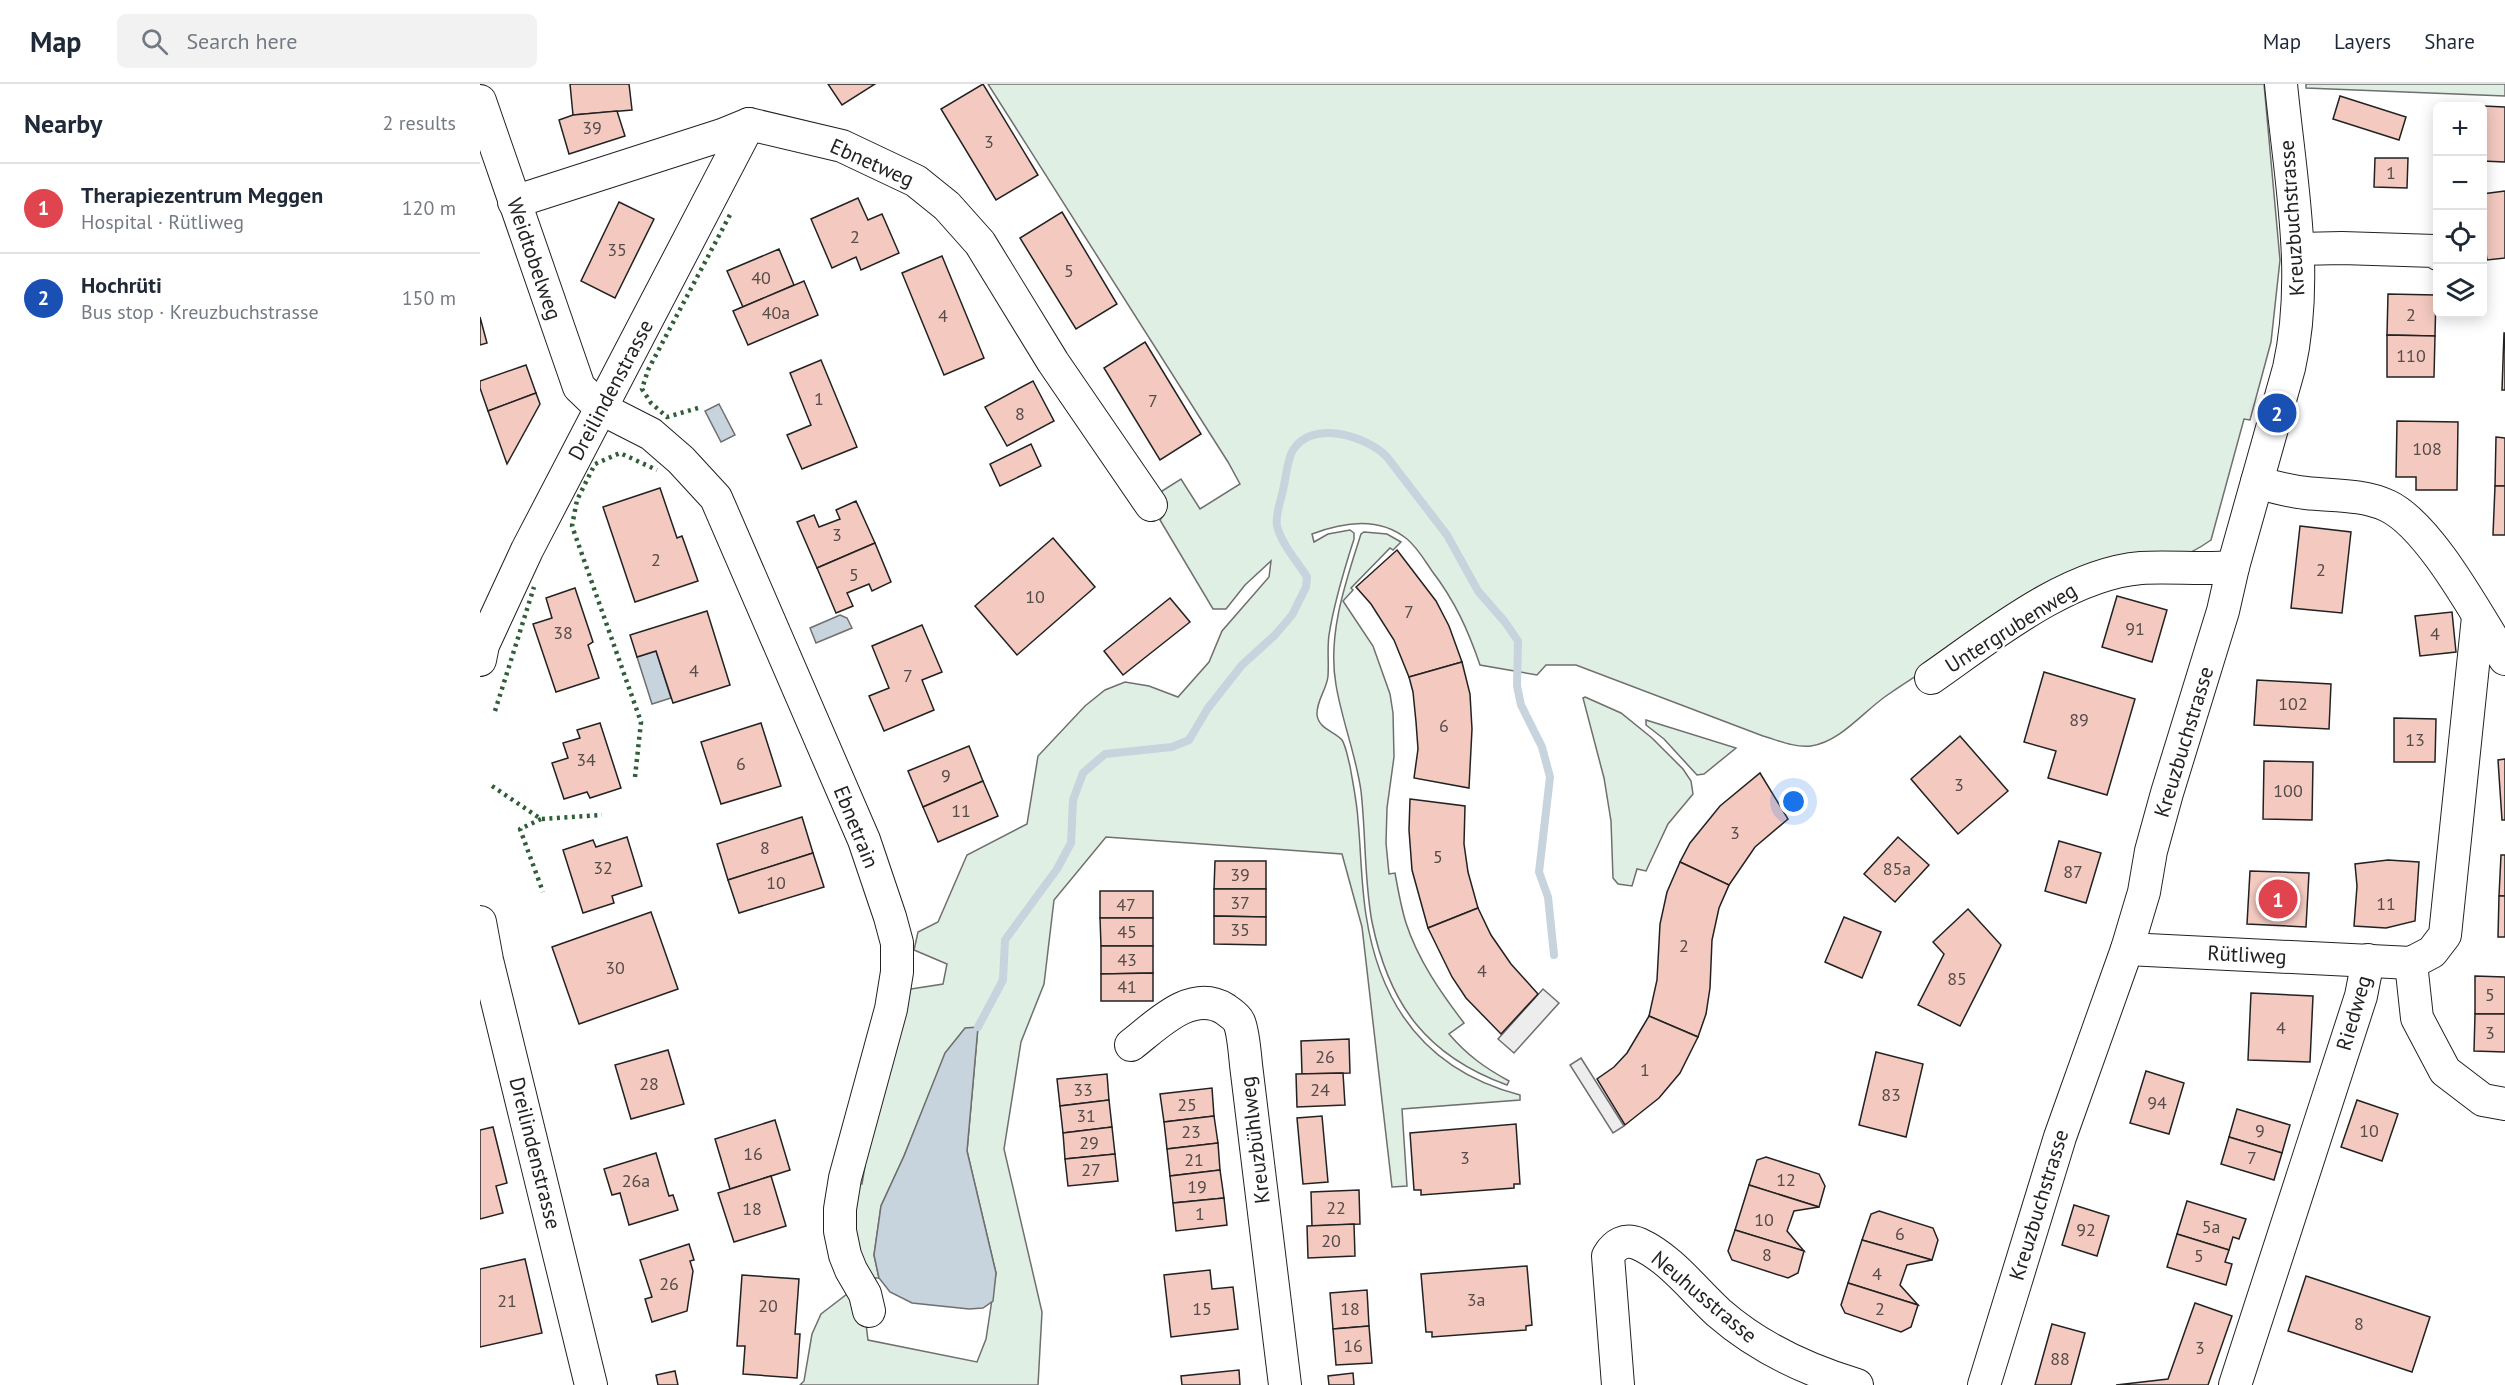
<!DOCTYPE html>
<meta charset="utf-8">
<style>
body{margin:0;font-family:"PT Sans",sans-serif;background:#f2f2f3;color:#1f2937}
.controls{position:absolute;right:18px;top:18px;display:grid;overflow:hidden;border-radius:9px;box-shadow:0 3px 15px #0003}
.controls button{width:54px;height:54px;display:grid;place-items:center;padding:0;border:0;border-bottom:2px solid #e0e1e3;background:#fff;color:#1f2937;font:30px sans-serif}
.you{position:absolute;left:1314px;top:718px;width:21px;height:21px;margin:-15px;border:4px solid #fff;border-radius:50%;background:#1a73e8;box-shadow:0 0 0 9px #1a73e833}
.badge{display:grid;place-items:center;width:39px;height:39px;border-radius:50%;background:#0b8043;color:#fff;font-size:20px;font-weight:700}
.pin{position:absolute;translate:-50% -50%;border:3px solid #fff;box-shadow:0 2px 6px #0006}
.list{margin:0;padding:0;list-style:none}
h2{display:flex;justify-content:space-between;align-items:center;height:78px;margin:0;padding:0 24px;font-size:26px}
h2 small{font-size:20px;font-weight:400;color:#747a83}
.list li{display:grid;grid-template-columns:39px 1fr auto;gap:18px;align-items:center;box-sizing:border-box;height:90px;padding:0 24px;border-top:2px solid #e0e1e3}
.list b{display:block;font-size:22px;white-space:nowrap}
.list p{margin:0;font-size:20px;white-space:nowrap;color:#747a83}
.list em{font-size:20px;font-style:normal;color:#747a83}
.icon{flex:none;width:33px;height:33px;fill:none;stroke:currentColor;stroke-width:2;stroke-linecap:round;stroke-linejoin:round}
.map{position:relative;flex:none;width:2025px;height:1301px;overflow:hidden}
header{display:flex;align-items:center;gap:36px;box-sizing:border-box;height:84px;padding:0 30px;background:#fff;border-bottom:2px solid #e0e1e3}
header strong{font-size:28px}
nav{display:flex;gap:33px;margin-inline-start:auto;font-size:21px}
.search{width:420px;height:54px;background:#f2f2f3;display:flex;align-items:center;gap:15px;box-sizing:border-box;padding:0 21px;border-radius:9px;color:#747a83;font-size:22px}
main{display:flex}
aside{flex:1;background:#fff}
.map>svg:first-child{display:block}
.green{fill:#e0efe3;stroke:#6f6f6f;stroke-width:1.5}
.parking{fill:#ededed;stroke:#6f6f6f;stroke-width:1.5}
.water{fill:#c7d3dd;stroke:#6f6f6f;stroke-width:1.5}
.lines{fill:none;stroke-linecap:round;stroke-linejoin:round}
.stream{stroke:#c7d3dd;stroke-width:8}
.building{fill:#f3c9c0;stroke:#222;stroke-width:1.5}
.minor-casing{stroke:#222;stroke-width:34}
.minor{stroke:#fff;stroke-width:32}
.hedge{stroke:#2f5e38;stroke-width:4.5;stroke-dasharray:3 4.5;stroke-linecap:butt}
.labels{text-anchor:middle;stroke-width:4.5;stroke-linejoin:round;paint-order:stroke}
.number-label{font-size:18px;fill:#564c4a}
.street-label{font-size:21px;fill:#222;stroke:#fff}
</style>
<header>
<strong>Map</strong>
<div class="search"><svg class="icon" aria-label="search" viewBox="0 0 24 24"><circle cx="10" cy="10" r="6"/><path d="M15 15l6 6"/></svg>Search here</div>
<nav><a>Map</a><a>Layers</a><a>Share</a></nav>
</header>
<main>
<aside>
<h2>Nearby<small>2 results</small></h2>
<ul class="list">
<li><span class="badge" style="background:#e0444e">1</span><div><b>Therapiezentrum Meggen</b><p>Hospital · Rütliweg</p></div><em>120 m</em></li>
<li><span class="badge" style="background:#1a4fb4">2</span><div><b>Hochrüti</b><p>Bus stop · Kreuzbuchstrasse</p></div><em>150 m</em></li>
</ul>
</aside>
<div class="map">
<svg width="2025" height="1301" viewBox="0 0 2025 1301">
<rect width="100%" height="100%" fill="#fff"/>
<g class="green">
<path d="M508,0H1784L1800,176L1791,258L1770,336L1764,335L1731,456C1676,496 1598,490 1544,524C1498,553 1451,581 1406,612C1383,628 1360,658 1331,662C1315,664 1297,656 1283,652L1096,581H1066L1057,591L1000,581C988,546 975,517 952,487C945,477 937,463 927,455C899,432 863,438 832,450L834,458L848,450L870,446L874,449V455C864,486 854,519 849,551C847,565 849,578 848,592C847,605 836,617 837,631C839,645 854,647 862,656C866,662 868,675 870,682C873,700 877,718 878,736C881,767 881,799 886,831C900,923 948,987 1040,1011V1016L922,1025L927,1102L912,1103L882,843L862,770L626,753L574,816L564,900L541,958L524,1065L562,1228L558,1301H320L324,1297L332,1250L341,1230L371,1207L384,1224L388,1256L497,1278L506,1255L516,1189L487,1067L498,943L455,996L424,1072L401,1122L394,1171L399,1194H387L375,1172L374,1099L382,1100L385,1082L379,1079L425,907L431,905L463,900L467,880L434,866L438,848L458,838L487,771L547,740L558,672L605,622L625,606L645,598L669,602L698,613L729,578L742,547L789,493L791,477L765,501L746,525H733L680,436L684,431L678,420L682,407L701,395L720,425L760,400L748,378Z"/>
<path d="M1826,0H2025V12L1826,4Z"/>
<path d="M884,448L907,450L921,458L913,466L910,464L871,504L873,506L863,517L893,562L910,610L913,629L914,673L907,724L906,759L909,790L915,789C918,806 921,823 926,839C938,876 961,909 984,939L969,950C987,971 1005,984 1029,997L1027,1001C947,972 909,921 892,838C884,795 886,751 881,707C876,671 862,637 856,601C847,550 866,497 881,450Z"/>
<path d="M1105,613L1141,629L1172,654L1203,685L1211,697L1213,710L1188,740L1166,787L1157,785L1152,802L1138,800L1133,794L1131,737L1124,694L1103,614Z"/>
<path d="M1166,636L1256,664L1224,690L1217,691L1184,655L1166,641Z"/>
</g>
<g class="parking">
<path d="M1063,905L1079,919L1034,969L1018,955Z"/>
<path d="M1101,974L1144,1042L1133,1049L1090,981Z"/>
</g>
<g class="water">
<path d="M239,320L255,351L241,358L225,327Z"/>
<path d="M360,531L367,534L372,544L336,559L330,544Z"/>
<path d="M176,567L191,614L172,620L157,573Z"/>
<path d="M498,943L487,1067L516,1189L513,1217L503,1224L489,1225L432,1219L410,1208L399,1194L394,1171L401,1122L424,1072L465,969L485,944Z"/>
</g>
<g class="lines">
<path class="stream" d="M498,943L523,896L525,856L577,785L591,759L593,716L603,689L625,670L692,663L709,656L728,624L762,581L795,551L812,531L826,503L827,493C817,477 802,461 797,442C795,432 801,416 803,406C806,394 807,376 813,366C832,335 887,352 907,373L967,451L998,507L1025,538L1038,557L1037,602L1041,621L1062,663L1070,693L1059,788L1068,813L1074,871"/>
</g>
<g class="building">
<path d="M90,0H149L152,26L93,31Z"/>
<path d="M348,0H395L362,21Z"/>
<path d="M503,0L558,91L516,116L461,25Z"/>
<path d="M1860,12L1926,33L1919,56L1853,35Z"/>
<path d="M1981,21L2025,23V78L2002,77V22Z"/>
<path d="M137,27L145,52L89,70L79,36L93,31Z"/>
<path d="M1895,74H1928L1927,104L1894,103Z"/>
<path d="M2025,107V174L2007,176L2002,140V110Z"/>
<path d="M378,114L388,136L402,130L419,169L381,186L376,173L352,184L331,135Z"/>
<path d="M139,118L174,135L135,214L101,197Z"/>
<path d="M582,128L637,220L596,245L540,154Z"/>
<path d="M299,165L314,201L263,223L247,187Z"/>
<path d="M462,172L504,274L464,291L422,189Z"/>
<path d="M324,197L338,231L268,261L253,227Z"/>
<path d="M1908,210L1956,211L1955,252L1907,251Z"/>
<path d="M0,233L7,259L0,261Z"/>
<path d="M2024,249H2025V306H2022Z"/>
<path d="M1907,251L1955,252L1954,293H1907Z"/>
<path d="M665,258L721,350L680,376L624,284Z"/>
<path d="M341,276L377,363L322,385L307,351L331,341L310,289Z"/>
<path d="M46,281L56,309L8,327L0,304V297Z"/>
<path d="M553,297L574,337L527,362L505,323Z"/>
<path d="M56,309L60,320L27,380L8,327Z"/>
<path d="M1917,337L1978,338L1977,406H1936V393H1916Z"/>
<path d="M2016,353L2025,354V402H2015Z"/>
<path d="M551,360L561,382L520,402L510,380Z"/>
<path d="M2015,402H2025V451H2013Z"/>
<path d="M180,404L197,454L202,452L218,497L155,518L123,423Z"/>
<path d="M376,417L395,459L337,484L317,438L334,431L339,443L360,435L356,426Z"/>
<path d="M1820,442L1871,448L1862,529L1811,524Z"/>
<path d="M573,454L615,503L537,571L495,522Z"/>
<path d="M395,459L411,498L392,507L389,500L367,509L373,522L356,529L337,484Z"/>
<path d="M917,466L956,517L969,542L982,578L929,593L914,556L891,520L876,503Z"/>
<path d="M95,504L113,558L108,561L119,594L76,608L53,540L72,534L66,514Z"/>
<path d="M1637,512L1687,526L1672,578L1622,563Z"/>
<path d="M690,514L710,538L643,591L624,567Z"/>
<path d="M227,527L250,601L193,619L176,567L157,573L150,551Z"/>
<path d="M1972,528L1976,568L1940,572L1935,532Z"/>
<path d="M442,541L462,588L442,596L454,626L404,647L389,612L409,604L392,562Z"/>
<path d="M982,578L990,610L992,645L989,704L934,694L938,665L936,638L933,608L929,593Z"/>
<path d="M1564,588L1655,615L1627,711L1568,694L1576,667L1544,658Z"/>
<path d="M1777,596L1851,600L1849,645L1774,641Z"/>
<path d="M1914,634L1956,635L1955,678H1914Z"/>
<path d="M120,639L141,704L110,714L107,708L84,715L72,679L88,674L83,659L100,654L97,646Z"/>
<path d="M281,639L301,702L241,720L221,658Z"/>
<path d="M1480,652L1528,707L1478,750L1431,695Z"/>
<path d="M489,662L503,697L443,723L428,687Z"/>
<path d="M2025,675V736H2022L2018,676Z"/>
<path d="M1784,677L1833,678L1832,736L1783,735Z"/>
<path d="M1280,689L1308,735L1275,763L1249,801L1200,778L1210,759L1240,722Z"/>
<path d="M503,697L518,732L458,758L443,723Z"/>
<path d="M930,715L985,722L984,760L988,788L998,824L948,844L932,786L929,746Z"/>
<path d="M322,733L333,769L248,796L237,760Z"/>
<path d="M147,753L162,802L132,812L134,819L103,829L83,766L113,756L116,763Z"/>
<path d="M1418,753L1449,781L1415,818L1384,790Z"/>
<path d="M1579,757L1621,769L1606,819L1565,807Z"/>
<path d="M333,769L344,803L259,829L248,796Z"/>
<path d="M2021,771H2025V812H2019Z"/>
<path d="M1908,776L1939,778L1935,837L1906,844L1874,842L1877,802L1875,780Z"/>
<path d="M735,777H786V805H734Z"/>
<path d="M1200,778L1249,801L1239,824L1232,856L1230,904L1226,930L1218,953L1169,932L1177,896L1180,840L1187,808Z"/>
<path d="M1770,787L1829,789L1826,843L1767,840Z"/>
<path d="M734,805H786V833L734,832Z"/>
<rect x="620" y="807" width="53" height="27"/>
<path d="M2019,812H2025V853H2018Z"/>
<path d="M998,824L1011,851L1031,880L1058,910L1021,950L986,914L972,893L948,844Z"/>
<path d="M1488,825L1521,861L1480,942L1438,921L1464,870L1453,858Z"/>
<path d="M171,828L198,905L99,940L72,863Z"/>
<path d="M734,832L786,833V861L734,860Z"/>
<path d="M1364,833L1401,848L1382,894L1345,878Z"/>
<path d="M620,834H673V862H621Z"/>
<path d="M621,862H673V889L621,890Z"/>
<path d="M673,889V917H621V890Z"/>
<path d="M1995,892L2025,893V930H1995Z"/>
<path d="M1771,909L1833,912L1830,978L1768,976Z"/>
<path d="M1995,930H2025V968L1994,967Z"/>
<path d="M1169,932L1218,953L1200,989L1179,1014L1145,1041L1117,995L1134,983L1147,969Z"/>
<path d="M869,955L870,989L822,990L821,957Z"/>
<path d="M188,966L204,1020L151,1035L135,981Z"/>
<path d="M1396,968L1443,980L1426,1053L1379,1041Z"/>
<path d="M1666,987L1704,999L1689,1050L1650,1039Z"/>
<path d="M863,989L865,1021L817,1023L816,990Z"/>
<path d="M627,990L629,1016L580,1022L577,995Z"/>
<path d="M732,1004L734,1032L684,1038L680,1010Z"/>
<path d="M629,1016L632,1043L583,1049L580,1022Z"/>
<path d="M1877,1016L1918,1030L1902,1077L1861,1063Z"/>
<path d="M1757,1025L1810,1041L1802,1069L1749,1053Z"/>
<path d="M734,1032L738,1059L687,1065L684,1038Z"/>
<path d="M842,1032L848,1098L823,1100L817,1034Z"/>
<path d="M295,1036L310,1086L250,1105L235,1055Z"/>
<path d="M1036,1040L1040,1100H1034V1104L941,1111V1106H934L930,1049Z"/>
<path d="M13,1043L27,1099L16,1102L23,1129L0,1135V1046Z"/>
<path d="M632,1043L635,1070L585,1075L583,1049Z"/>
<path d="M1749,1053L1802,1069L1794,1096L1741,1080Z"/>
<path d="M738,1059L740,1086L690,1092L687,1065Z"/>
<path d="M176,1069L189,1112L193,1111L198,1126L149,1141L140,1109L132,1111L124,1085Z"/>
<path d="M635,1070L638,1097L588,1102L585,1075Z"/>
<path d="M1286,1073L1339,1090L1345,1102L1339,1123L1269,1101L1277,1076Z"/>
<path d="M740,1086L744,1114L693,1119L690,1092Z"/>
<path d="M291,1092L306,1142L254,1158L238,1109Z"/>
<path d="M1269,1101L1339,1123L1314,1127L1307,1147L1324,1167L1255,1146Z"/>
<path d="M879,1106L880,1140L832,1142L831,1108Z"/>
<path d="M744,1114L747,1141L696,1147L693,1119Z"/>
<path d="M1707,1117L1766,1135L1759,1155L1753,1153L1749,1166L1697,1150Z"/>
<path d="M1594,1121L1629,1132L1617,1172L1582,1161Z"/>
<path d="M1399,1127L1453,1144L1458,1156L1452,1176L1382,1156L1391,1130Z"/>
<path d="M874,1140L875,1172L828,1174L827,1142Z"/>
<path d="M1255,1146L1324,1167L1318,1189L1308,1194L1252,1176L1248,1167Z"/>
<path d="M1697,1150L1749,1166L1745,1178L1752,1180L1746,1201L1687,1183Z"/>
<path d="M1382,1156L1452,1176L1427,1181L1420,1201L1438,1221L1368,1199Z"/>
<path d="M209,1160L214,1176L210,1177L213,1187L207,1227L172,1238L165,1215L172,1213L160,1176Z"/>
<path d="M45,1175L62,1249L0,1263V1185Z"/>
<path d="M1047,1182L1052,1241L1046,1242V1246L952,1253V1248H946L941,1190Z"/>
<path d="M730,1186L732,1205L753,1203L758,1245L691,1253L684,1191Z"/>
<path d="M262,1191L319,1195L315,1250H320L317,1294L263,1290L265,1262H257Z"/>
<path d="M1826,1192L1950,1233L1932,1288L1808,1247Z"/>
<path d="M1368,1199L1438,1221L1431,1243L1421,1248L1365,1229L1361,1221Z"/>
<path d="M887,1206L889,1242L853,1245L850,1209Z"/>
<path d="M1715,1219L1752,1232L1728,1301H1636L1688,1295Z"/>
<path d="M1572,1240L1605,1249L1591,1301H1555Z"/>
<path d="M889,1242L892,1279L856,1281L853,1245Z"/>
<path d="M759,1286L760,1301H702L701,1292Z"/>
<path d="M195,1287L198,1301H178L176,1291Z"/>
<path d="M873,1289L874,1301H849L848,1292Z"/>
</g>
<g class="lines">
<g class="minor-casing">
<g id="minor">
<path d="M0,17L99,303L122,325L171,350L201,376L236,414L384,756L410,833L417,859V888L411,925L365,1094L360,1125V1147L365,1171L371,1186L385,1210L389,1227"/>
<path d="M34,118L242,51L269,40L362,62L436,97L467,122L500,159L573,278L671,421"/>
<path d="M1818,165L1862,164L1955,167L1958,170"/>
<path d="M1777,398C1793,403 1809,407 1826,409C1853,412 1883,410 1908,422C1951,443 1998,533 2025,575"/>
<path d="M0,576L3,561L47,466L269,40"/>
<path d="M1451,594C1510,553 1587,490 1661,484C1692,482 1722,486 1753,483"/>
<path d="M0,838L7,876L111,1301"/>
<path d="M1647,865L1931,879L1952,868L1965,851L1998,533"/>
<path d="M1931,879L1937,934L1965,987L2003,1016L2025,1020"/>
<path d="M651,961C676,942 711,904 745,925C750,929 756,932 759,938C764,949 765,975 767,989L805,1301"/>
<path d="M1138,1301L1128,1172C1135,1160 1145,1154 1159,1160C1190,1174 1214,1206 1239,1229C1279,1264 1327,1286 1377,1301"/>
<path d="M1504,1301L1580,1053L1647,865L1664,808L1671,767L1687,709L1743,527L1753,483L1809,284C1830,191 1810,94 1801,0"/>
<path d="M1755,1301L1881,912L1888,876"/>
</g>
</g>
<use href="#minor" class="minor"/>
<g class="hedge">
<path d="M218,324L187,333L171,319L162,305L168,286L252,127"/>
<path d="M15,627L54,503"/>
<path d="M155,693L161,638L92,442L97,416L115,380L140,369L177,386"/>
<path d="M12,702L61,735L122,731"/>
<path d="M61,735L40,745L63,808"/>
</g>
</g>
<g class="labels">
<g class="number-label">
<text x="112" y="50">39</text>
<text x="509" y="64">3</text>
<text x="1911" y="95">1</text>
<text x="375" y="159">2</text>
<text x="137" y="172">35</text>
<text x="589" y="193">5</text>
<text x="281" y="200">40</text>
<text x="296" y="235">40a</text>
<text x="1931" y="237">2</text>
<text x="463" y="238">4</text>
<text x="1931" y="278">110</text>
<text x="339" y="321">1</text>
<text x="673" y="323">7</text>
<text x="540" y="336">8</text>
<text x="1947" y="371">108</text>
<text x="357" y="457">3</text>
<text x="176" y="482">2</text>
<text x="1841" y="492">2</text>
<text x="374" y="497">5</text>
<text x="555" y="519">10</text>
<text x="929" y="534">7</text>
<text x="1655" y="551">91</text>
<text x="83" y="555">38</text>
<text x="1955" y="556">4</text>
<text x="214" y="593">4</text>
<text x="428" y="598">7</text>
<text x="1813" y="626">102</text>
<text x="1599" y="642">89</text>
<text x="964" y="648">6</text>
<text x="1935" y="662">13</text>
<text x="106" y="682">34</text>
<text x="261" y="686">6</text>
<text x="466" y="698">9</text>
<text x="1479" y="707">3</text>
<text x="1808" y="713">100</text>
<text x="481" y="733">11</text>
<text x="1255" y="755">3</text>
<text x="285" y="770">8</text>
<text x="958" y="779">5</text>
<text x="123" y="790">32</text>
<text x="1417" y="791">85a</text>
<text x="1593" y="794">87</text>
<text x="760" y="797">39</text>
<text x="296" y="805">10</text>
<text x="760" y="825">37</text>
<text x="1906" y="826">11</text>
<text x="646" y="827">47</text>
<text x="760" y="852">35</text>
<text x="647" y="854">45</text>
<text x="1204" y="868">2</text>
<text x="647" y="882">43</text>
<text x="135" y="890">30</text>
<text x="1002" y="893">4</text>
<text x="1477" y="901">85</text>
<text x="647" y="909">41</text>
<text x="2010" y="917">5</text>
<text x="1801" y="950">4</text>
<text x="2010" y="955">3</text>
<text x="845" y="979">26</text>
<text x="1165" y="992">1</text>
<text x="169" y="1006">28</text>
<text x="603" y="1012">33</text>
<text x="840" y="1012">24</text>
<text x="1411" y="1017">83</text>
<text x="1677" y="1025">94</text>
<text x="707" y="1027">25</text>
<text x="606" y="1038">31</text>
<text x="1780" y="1053">9</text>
<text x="1889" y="1053">10</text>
<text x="711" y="1054">23</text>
<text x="609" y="1065">29</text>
<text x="273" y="1076">16</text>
<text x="985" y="1080">3</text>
<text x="1772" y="1080">7</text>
<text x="714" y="1082">21</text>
<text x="611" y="1092">27</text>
<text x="1306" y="1102">12</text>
<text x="156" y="1103">26a</text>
<text x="717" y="1109">19</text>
<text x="856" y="1130">22</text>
<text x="272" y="1131">18</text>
<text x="720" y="1136">1</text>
<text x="1284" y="1142">10</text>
<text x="1731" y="1149">5a</text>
<text x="1606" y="1152">92</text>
<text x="1420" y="1156">6</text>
<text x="851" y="1163">20</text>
<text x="1287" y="1177">8</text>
<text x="1719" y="1178">5</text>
<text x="1397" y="1196">4</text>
<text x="189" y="1206">26</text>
<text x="996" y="1222">3a</text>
<text x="27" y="1223">21</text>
<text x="288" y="1228">20</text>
<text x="722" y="1231">15</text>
<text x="870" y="1231">18</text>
<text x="1400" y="1231">2</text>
<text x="1879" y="1246">8</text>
<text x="873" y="1268">16</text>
<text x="1720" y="1270">3</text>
<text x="1580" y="1281">88</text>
</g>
<g class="street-label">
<text transform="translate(392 79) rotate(24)" y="7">Ebnetweg</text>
<text transform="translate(1812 134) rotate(-94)" y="7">Kreuzbuchstrasse</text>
<text transform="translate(54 175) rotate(71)" y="7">Weidtobelweg</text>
<text transform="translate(131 306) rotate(-62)" y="7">Dreilindenstrasse</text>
<text transform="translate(1531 544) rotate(-32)" y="7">Untergrubenweg</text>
<text transform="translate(1704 658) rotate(-73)" y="7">Kreuzbuchstrasse</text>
<text transform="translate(376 743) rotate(68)" y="7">Ebnetrain</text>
<text transform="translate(1767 871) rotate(3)" y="7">Rütliweg</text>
<text transform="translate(1874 929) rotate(-74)" y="7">Riedweg</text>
<text transform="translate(775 1056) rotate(-97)" y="7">Kreuzbühlweg</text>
<text transform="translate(55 1069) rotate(76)" y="7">Dreilindenstrasse</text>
<text transform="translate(1559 1121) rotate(-73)" y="7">Kreuzbuchstrasse</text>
<text transform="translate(1224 1213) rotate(40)" y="7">Neuhusstrasse</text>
</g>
</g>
</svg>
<div class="controls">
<button>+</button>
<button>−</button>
<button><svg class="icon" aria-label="locate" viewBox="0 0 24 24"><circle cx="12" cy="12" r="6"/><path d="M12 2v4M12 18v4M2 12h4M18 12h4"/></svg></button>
<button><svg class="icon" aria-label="layers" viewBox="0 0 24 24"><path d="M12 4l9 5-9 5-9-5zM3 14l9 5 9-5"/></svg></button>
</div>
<div class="you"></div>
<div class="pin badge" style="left:1798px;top:815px;background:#e0444e">1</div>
<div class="pin badge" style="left:1797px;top:329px;background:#1a4fb4">2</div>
</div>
</main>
